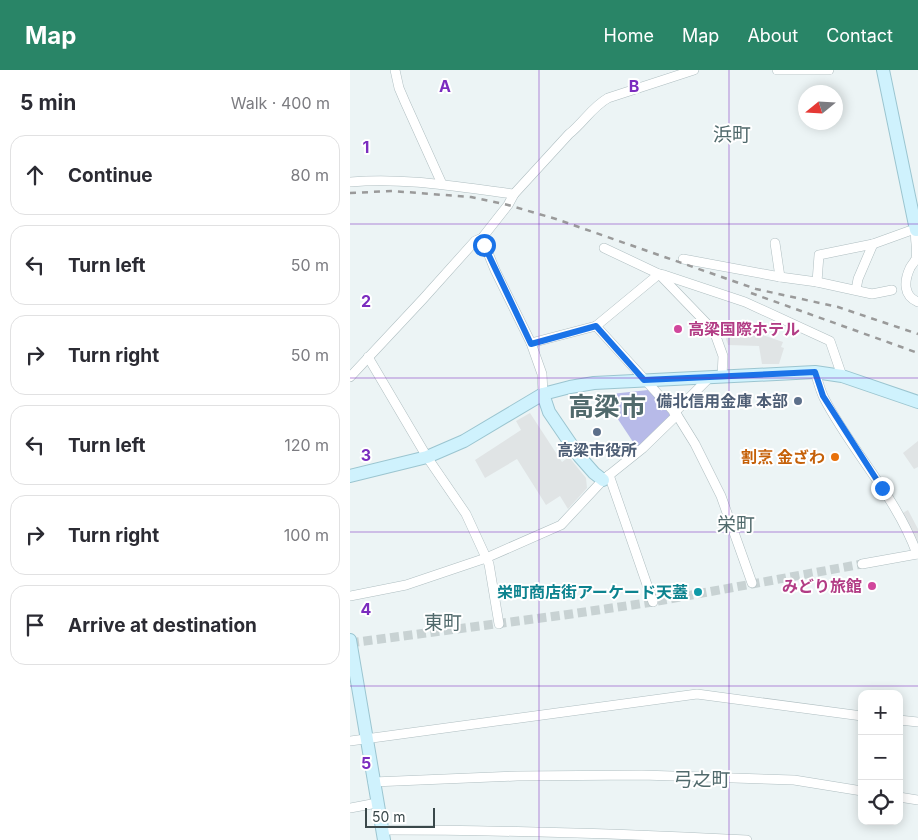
<!DOCTYPE html>
<meta charset="utf-8">
<style>
body{margin:0;font-family:Inter,"Noto Sans JP",sans-serif;background:#f2f2f3;color:#2b2b33}
.controls{position:absolute;right:15px;bottom:15px;display:grid;overflow:hidden;border-radius:10px;box-shadow:0 2px 12px #0003}
.controls button{width:45px;height:45px;display:grid;place-items:center;padding:0;border:0;border-bottom:1px solid #e1e1e2;background:#fff;color:#2b2b33;font:25px sans-serif}
.compass{position:absolute;left:448px;top:15px;width:45px;height:45px;border-radius:50%;background:#fff;box-shadow:0 2px 12px #0003;rotate:252deg}
.scale{position:absolute;left:15px;bottom:12px;width:70px;box-sizing:border-box;padding-left:5px;border:2px solid #3a484a;border-top:0;font-size:14px;line-height:18px;white-space:nowrap;color:#3a484a;-webkit-text-stroke:4px #fff;paint-order:stroke}
.stop{position:absolute;width:15px;height:15px;margin:-11px;border:4px solid #1a73e8;border-radius:50%;background:#fff}
.stop.end{background:#1a73e8;border-color:#fff;box-shadow:0 1px 5px #0008}
.list{margin:0;padding:0;list-style:none}
h2{display:flex;justify-content:space-between;align-items:center;height:65px;margin:0;padding:0 20px;font-size:21px}
h2 small{font-size:16px;font-weight:400;color:#7c7c81}
.list li{display:grid;grid-template-columns:32px 1fr auto;gap:15px;align-items:center;box-sizing:border-box;height:80px;margin:0 10px 10px;padding:0 10px;border:1px solid #e1e1e2;border-radius:15px}
.list b{display:block;font-size:19px;white-space:nowrap}
.list em{font-size:16px;font-style:normal;color:#7c7c81}
.icon{flex:none;width:28px;height:28px;fill:none;stroke:currentColor;stroke-width:2;stroke-linecap:round;stroke-linejoin:round}
.map{position:relative;flex:none;width:568px;height:770px;overflow:hidden}
header{display:flex;align-items:center;gap:30px;box-sizing:border-box;height:70px;padding:0 25px;background:#298567;color:#fff}
header strong{font-size:24px}
nav{display:flex;gap:28px;margin-inline-start:auto;font-size:18px}
main{display:flex}
aside{flex:1;background:#fff}
.map>svg:first-child{display:block}
.green{fill:#b7bae8}
.parking{fill:#e0e4e5}
.lines{fill:none;stroke-linecap:round;stroke-linejoin:round}
.street-tunnel{stroke:#c8d2d3;stroke-width:9;stroke-dasharray:9 4.5;stroke-linecap:butt}
.street-casing{stroke:#afbec1;stroke-width:10}
.secondary-casing{stroke:#9bc5d0;stroke-width:14}
.street{stroke:#fff;stroke-width:9}
.secondary{stroke:#cff2fd;stroke-width:12}
.rail{stroke:#9a9a9a;stroke-width:2.5;stroke-dasharray:6 6;stroke-linecap:butt}
.route{stroke:#1a73e8;stroke-width:6}
.grid{fill:none;stroke:#7b2cbf;stroke-width:1;stroke-opacity:0.55}
.hotel-dot{fill:#d1479c;stroke:#fff;stroke-width:2}
.service-dot{fill:#5c6f8a;stroke:#fff;stroke-width:2}
.food-dot{fill:#e8710a;stroke:#fff;stroke-width:2}
.culture-dot{fill:#0f9aa8;stroke:#fff;stroke-width:2}
.labels{text-anchor:middle;stroke-width:4;stroke-linejoin:round;paint-order:stroke}
.hotel-label{font-size:16px;font-weight:bold;fill:#b23c85;stroke:#fff;text-anchor:start}
.service-label{font-size:16px;font-weight:bold;fill:#4e5e75;stroke:#fff;text-anchor:end}
.food-label{font-size:16px;font-weight:bold;fill:#c56008;stroke:#fff;text-anchor:end}
.culture-label{font-size:16px;font-weight:bold;fill:#0d838f;stroke:#fff;text-anchor:end}
.quarter-label{font-size:19px;fill:#516a6c;stroke:#fff}
.town-label{font-size:26px;font-weight:bold;fill:#516a6c;stroke:#fff}
.grid-label{font-size:16px;text-anchor:middle;font-weight:bold;fill:#7b2cbf;stroke:#fff;stroke-width:4;stroke-linejoin:round;paint-order:stroke}
</style>
<header>
<strong>Map</strong>
<nav><a>Home</a><a>Map</a><a>About</a><a>Contact</a></nav>
</header>
<main>
<aside>
<h2>5 min<small>Walk · 400 m</small></h2>
<ul class="list">
<li><svg class="icon" aria-label="ahead" viewBox="0 0 24 24"><path d="M12 20V5M6 11l6-6 6 6"/></svg><div><b>Continue</b></div><em>80 m</em></li>
<li><svg class="icon" aria-label="left" viewBox="0 0 24 24"><path d="M17 20v-9H6M10 6l-5 5 5 5"/></svg><div><b>Turn left</b></div><em>50 m</em></li>
<li><svg class="icon" aria-label="right" viewBox="0 0 24 24"><path d="M7 20v-9h11M14 6l5 5-5 5"/></svg><div><b>Turn right</b></div><em>50 m</em></li>
<li><svg class="icon" aria-label="left" viewBox="0 0 24 24"><path d="M17 20v-9H6M10 6l-5 5 5 5"/></svg><div><b>Turn left</b></div><em>120 m</em></li>
<li><svg class="icon" aria-label="right" viewBox="0 0 24 24"><path d="M7 20v-9h11M14 6l5 5-5 5"/></svg><div><b>Turn right</b></div><em>100 m</em></li>
<li><svg class="icon" aria-label="arrive" viewBox="0 0 24 24"><path d="M6 21V4h12l-3 4 3 4H6"/></svg><div><b>Arrive at destination</b></div></li>
</ul>
</aside>
<div class="map">
<svg width="568" height="770" viewBox="0 0 568 770">
<rect width="100%" height="100%" fill="#ecf4f5"/>
<path class="green" d="M298,320L320,343V348L287,378L252,325Z"/>
<g class="parking">
<path d="M381,254L433,272L431,277L434,278L429,294H412L409,276L378,275L376,269Z"/>
<path d="M180,343L212,392L219,387L236,408L237,418L218,439L210,426L196,435L167,389L135,408L125,390L171,360L166,351Z"/>
<path d="M568,371V397L564,399L553,383Z"/>
<path d="M558,440L568,459V477L551,444Z"/>
</g>
<g class="lines">
<path class="street-tunnel" d="M0,573L214,545L303,532L512,494"/>
<g class="street-casing">
<g id="street">
<path d="M45,0L49,18L55,32L92,114"/>
<path d="M427,0H479"/>
<path d="M0,112C55,107 109,117 164,124"/>
<path d="M566,160C564,169 568,178 566,188C565,192 562,194 560,198C554,211 553,226 568,232"/>
<path d="M132,168L145,200L181,273L192,304L193,324"/>
<path d="M425,173L430,207L467,212L522,224L542,220"/>
<path d="M254,178L309,204L364,261L373,286L372,307"/>
<path d="M333,189L430,207"/>
<path d="M467,212L469,185L523,174L559,161L568,160"/>
<path d="M506,220L508,209L523,174"/>
<path d="M246,256L327,345L345,374L371,426L402,513"/>
<path d="M181,273L246,256L309,204L314,205L395,232L480,271L492,306"/>
<path d="M18,287L77,387L116,444L139,494L149,554"/>
<path d="M465,302C468,311 470,320 474,328C502,382 546,426 567,484"/>
<path d="M0,307L73,229L125,171L132,168L158,135L164,124L219,64C233,53 242,37 258,28L344,0"/>
<path d="M324,343L359,308"/>
<path d="M259,405L303,532"/>
<path d="M512,494L568,484"/>
<path d="M0,526L56,515L136,488L211,455L253,410L293,378L327,345"/>
<path d="M549,650L568,652"/>
<path d="M0,671L347,624L512,646"/>
<path d="M23,712L167,706L292,705L444,710L512,721"/>
<path d="M549,727L568,730"/>
<path d="M0,738L27,733"/>
<path d="M33,760C154,760 276,764 397,770"/>
</g>
</g>
<g class="secondary-casing">
<g id="secondary">
<path d="M533,0L566,160"/>
<path d="M193,324L199,342L229,386L244,403L253,410"/>
<path d="M0,406L77,387L114,371L193,324L220,317L244,313L465,302L492,306L568,332"/>
<path d="M0,570L34,770"/>
</g>
</g>
<use href="#street" class="street"/>
<use href="#secondary" class="secondary"/>
<g class="rail">
<path d="M0,123L42,121L121,127L158,135L206,149L406,219L488,237L568,264"/>
<path d="M401,223L568,283"/>
</g>
</g>
<g class="lines">
<path class="route" d="M134,175L181,274L246,256L294,310L465,302L473,326L532,418"/>
</g>
<path class="grid" d="M189,0V770M379,0V770M0,154H568M0,308H568M0,462H568M0,616H568"/>
<g class="hotel-dot">
<circle cx="328" cy="259" r="5"/>
<circle cx="522" cy="516" r="5"/>
</g>
<g class="service-dot">
<circle cx="448" cy="331" r="5"/>
<circle cx="247" cy="362" r="5"/>
</g>
<circle class="food-dot" cx="485" cy="387" r="5"/>
<circle class="culture-dot" cx="348" cy="522" r="5"/>
<g class="labels">
<g class="hotel-label">
<text x="338" y="265">高梁国際ホテル</text>
<text x="512" y="522" text-anchor="end">みどり旅館</text>
</g>
<g class="service-label">
<text x="438" y="337">備北信用金庫 本部</text>
<text x="247" y="386" text-anchor="middle">高梁市役所</text>
</g>
<g class="food-label">
<text x="475" y="393">割烹 金ざわ</text>
</g>
<g class="culture-label">
<text x="338" y="528">栄町商店街アーケード天蓋</text>
</g>
<g class="quarter-label">
<text x="382" y="71">浜町</text>
<text x="386" y="461">栄町</text>
<text x="93" y="559">東町</text>
<text x="352" y="716">弓之町</text>
</g>
<g class="town-label">
<text x="257" y="346">高梁市</text>
</g>
</g>
<g class="grid-label">
<text x="95" y="22">A</text>
<text x="284" y="22">B</text>
<text x="16" y="83">1</text>
<text x="16" y="237">2</text>
<text x="16" y="391">3</text>
<text x="16" y="545">4</text>
<text x="16" y="699">5</text>
</g>
</svg>
<div class="controls">
<button>+</button>
<button>−</button>
<button><svg class="icon" aria-label="locate" viewBox="0 0 24 24"><circle cx="12" cy="12" r="6"/><path d="M12 2v4M12 18v4M2 12h4M18 12h4"/></svg></button>
</div>
<svg class="compass" viewBox="-18 -18 36 36"><path d="M0-13l5 13h-10z" fill="#e53935"/><path d="M0 13l5-13h-10z" fill="#7c7c81"/></svg>
<div class="scale">50 m</div>
<div class="stop" style="left:134px;top:175px"></div>
<div class="stop end" style="left:532px;top:418px"></div>
</div>
</main>
